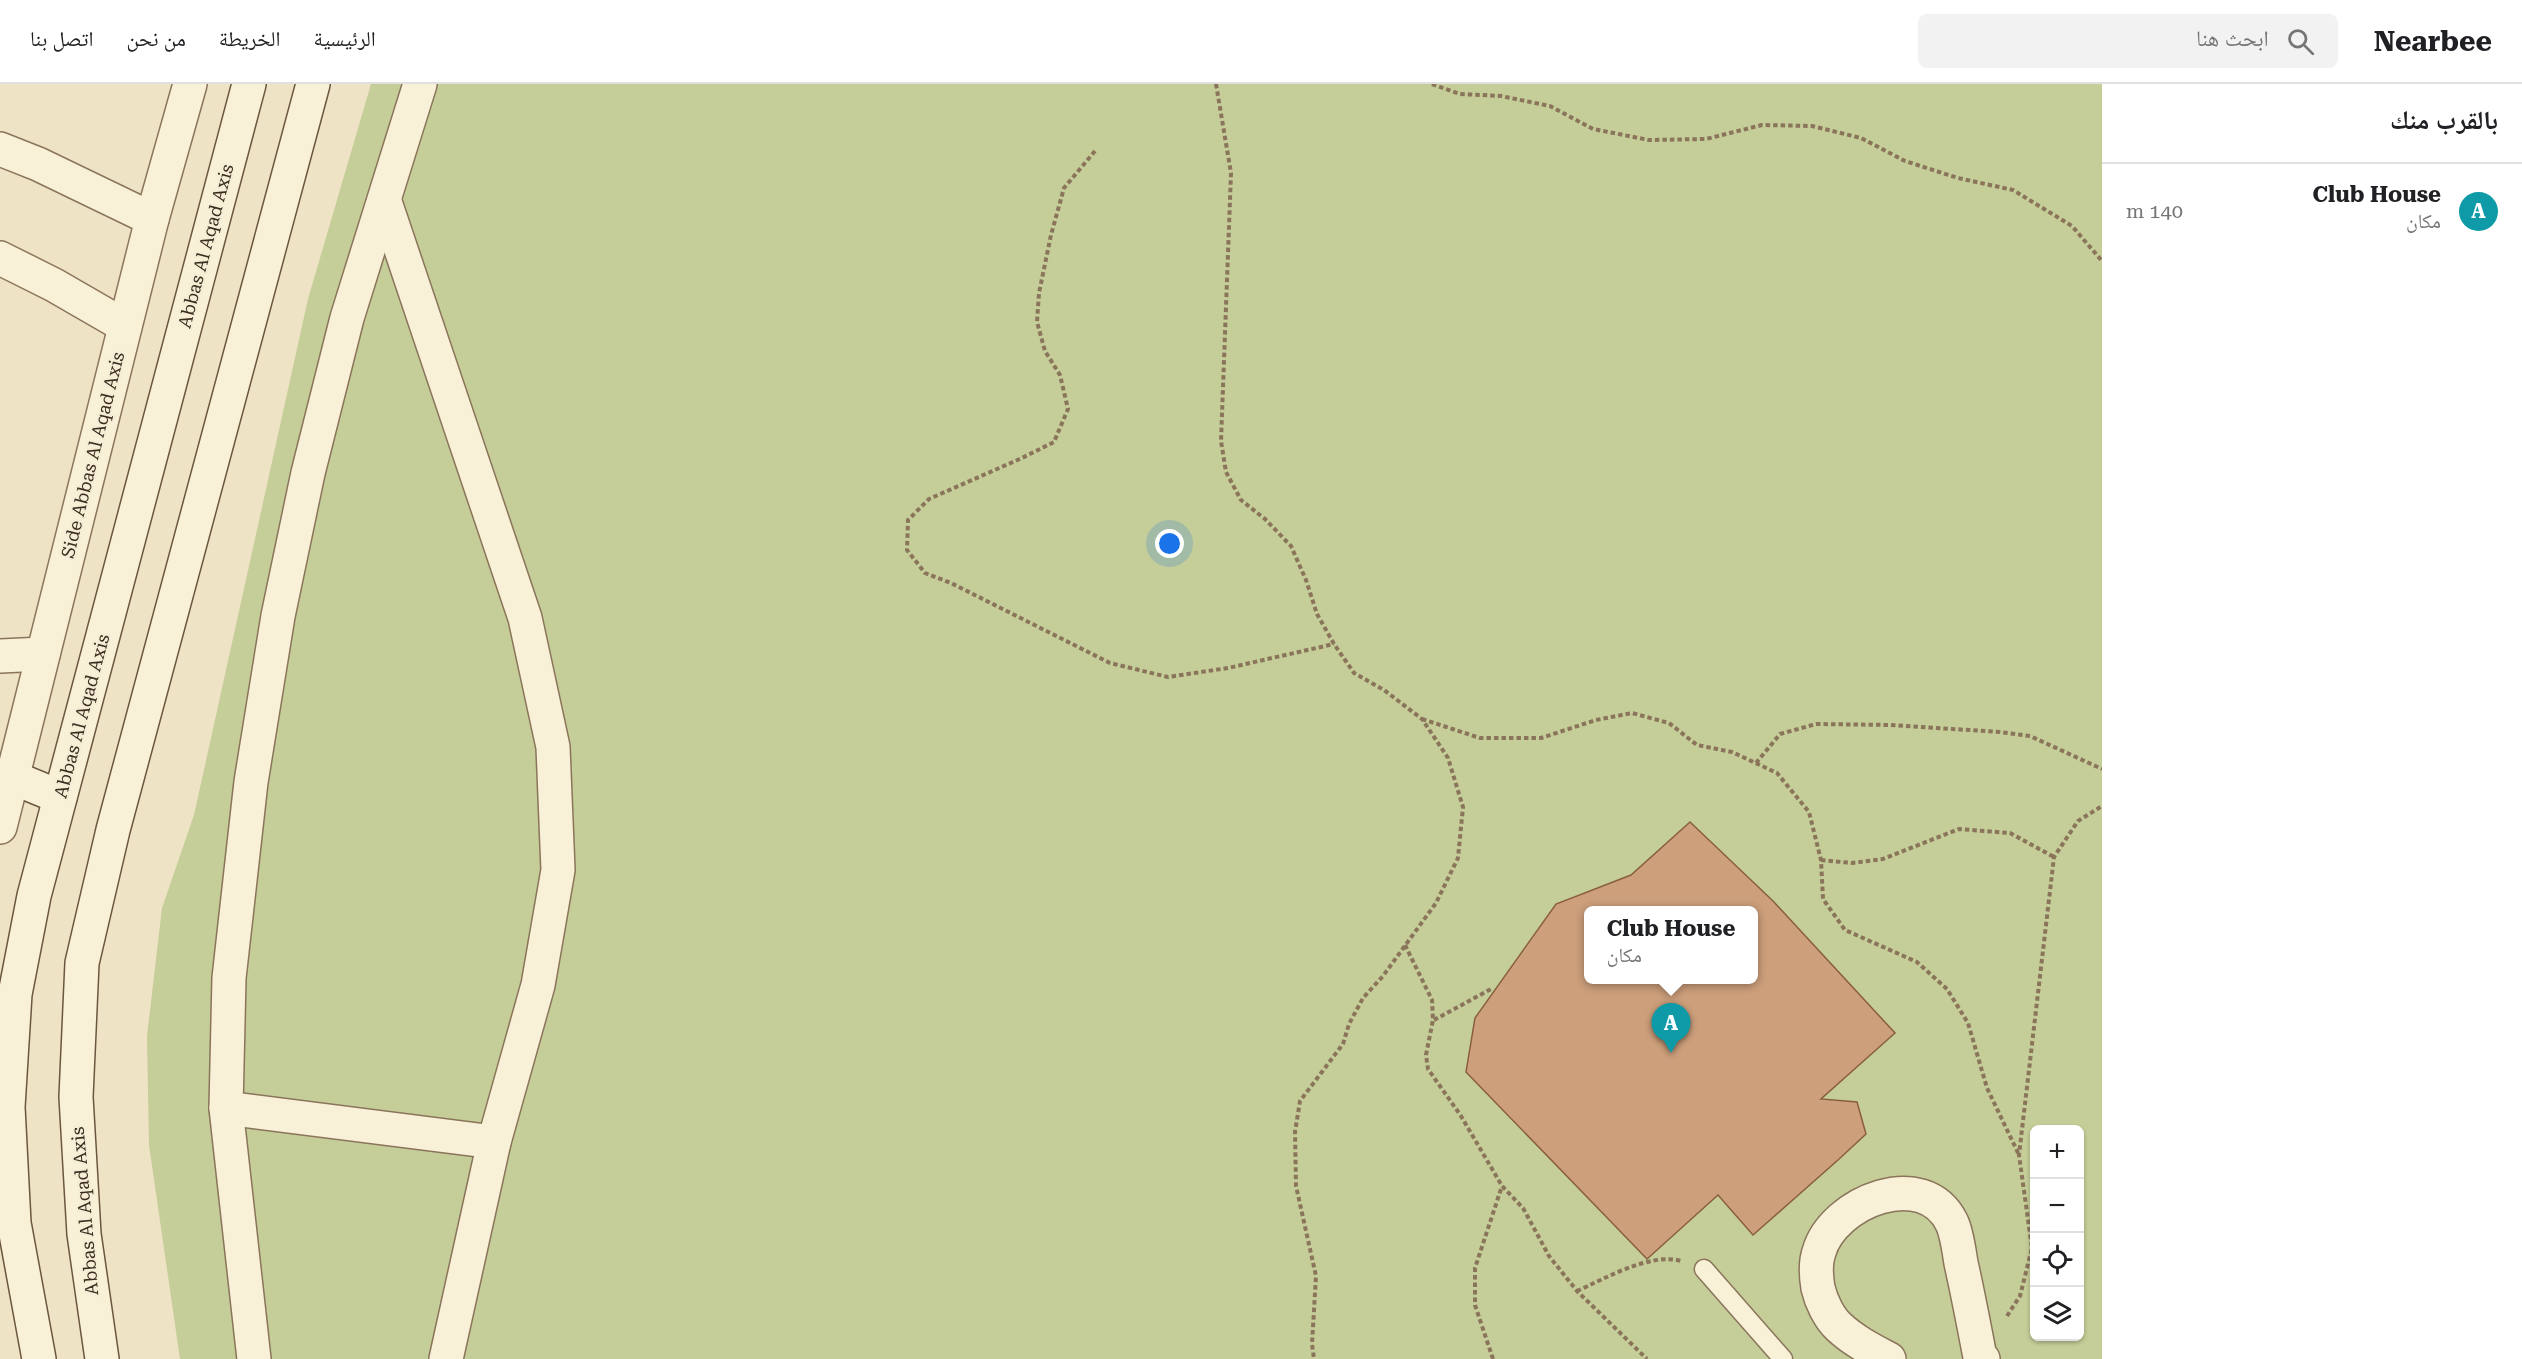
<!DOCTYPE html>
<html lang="ar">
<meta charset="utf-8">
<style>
body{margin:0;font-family:"Roboto Serif","Noto Naskh Arabic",serif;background:#f2f2f2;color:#202124;direction:rtl}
.controls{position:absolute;right:18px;bottom:18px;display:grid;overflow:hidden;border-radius:9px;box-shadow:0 2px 4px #0004}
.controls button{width:54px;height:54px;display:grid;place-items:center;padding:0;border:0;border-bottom:2px solid #e0e0e0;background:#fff;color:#202124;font:30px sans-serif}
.you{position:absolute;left:1170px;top:460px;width:21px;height:21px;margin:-15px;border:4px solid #fff;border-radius:50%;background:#1a73e8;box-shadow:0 0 0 9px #1a73e833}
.badge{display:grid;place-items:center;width:39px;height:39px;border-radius:50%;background:#ea580c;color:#fff;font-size:20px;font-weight:700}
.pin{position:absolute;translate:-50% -50px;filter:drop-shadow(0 2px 3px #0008)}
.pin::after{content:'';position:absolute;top:32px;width:21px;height:18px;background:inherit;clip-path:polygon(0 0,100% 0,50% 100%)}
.popup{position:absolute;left:1584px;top:822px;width:174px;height:78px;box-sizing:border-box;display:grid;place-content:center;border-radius:9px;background:#fff;filter:drop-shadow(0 2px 4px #0005);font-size:20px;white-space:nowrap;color:#757577}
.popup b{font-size:22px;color:#202124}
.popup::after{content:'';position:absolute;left:50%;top:100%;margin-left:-12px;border:12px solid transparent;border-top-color:#fff}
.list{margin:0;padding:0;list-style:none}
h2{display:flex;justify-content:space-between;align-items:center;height:78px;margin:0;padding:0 24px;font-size:26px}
h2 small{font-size:20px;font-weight:400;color:#757577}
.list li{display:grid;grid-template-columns:39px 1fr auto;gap:18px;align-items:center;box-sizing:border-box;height:96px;padding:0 24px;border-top:2px solid #e0e0e0}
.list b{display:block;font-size:22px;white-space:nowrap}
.list p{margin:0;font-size:20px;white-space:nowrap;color:#757577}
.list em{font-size:20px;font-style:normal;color:#757577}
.icon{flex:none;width:33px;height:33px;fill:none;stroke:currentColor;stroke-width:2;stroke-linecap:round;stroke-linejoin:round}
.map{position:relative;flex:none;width:2102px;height:1275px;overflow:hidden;direction:ltr}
header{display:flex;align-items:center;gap:36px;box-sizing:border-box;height:84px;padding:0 30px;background:#fff;border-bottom:2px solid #e0e0e0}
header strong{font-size:28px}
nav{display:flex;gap:33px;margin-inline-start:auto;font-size:21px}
.search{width:420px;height:54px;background:#f2f2f2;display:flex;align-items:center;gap:15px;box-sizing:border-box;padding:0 21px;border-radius:9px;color:#757577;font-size:22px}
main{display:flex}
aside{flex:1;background:#fff}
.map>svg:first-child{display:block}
.green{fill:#c5cd98;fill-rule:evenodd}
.building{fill:#cd9f7b;stroke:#895f40;stroke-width:1.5;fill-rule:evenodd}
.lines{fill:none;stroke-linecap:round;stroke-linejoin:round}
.service-casing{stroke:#8a755b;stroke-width:21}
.minor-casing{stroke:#8a755b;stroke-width:36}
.tertiary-casing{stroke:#8a755b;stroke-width:36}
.secondary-casing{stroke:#6b563e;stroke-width:36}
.path{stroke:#8a755b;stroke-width:4;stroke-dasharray:4.5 3;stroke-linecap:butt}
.service{stroke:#f9f0d8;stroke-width:18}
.minor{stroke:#f9f0d8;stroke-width:33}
.tertiary{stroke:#f9f0d8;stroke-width:33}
.secondary{stroke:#f9f0d8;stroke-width:33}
.labels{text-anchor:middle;stroke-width:4.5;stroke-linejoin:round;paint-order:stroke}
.street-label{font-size:18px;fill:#3a2c1f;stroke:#f6edd5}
</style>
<header>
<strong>Nearbee</strong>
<div class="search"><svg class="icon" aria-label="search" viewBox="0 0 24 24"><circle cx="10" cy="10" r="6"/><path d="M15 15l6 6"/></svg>ابحث هنا</div>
<nav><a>الرئيسية</a><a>الخريطة</a><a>من نحن</a><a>اتصل بنا</a></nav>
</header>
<main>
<aside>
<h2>بالقرب منك<small></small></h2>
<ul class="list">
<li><span class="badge" style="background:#0f9aa8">A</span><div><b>Club House</b><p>مكان</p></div><em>140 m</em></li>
</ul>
</aside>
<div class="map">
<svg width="2102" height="1275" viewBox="0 0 2102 1275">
<rect width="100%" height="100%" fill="#eee3c5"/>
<path class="green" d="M371,0H2102V1275H180L149,1061L147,952L162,824L194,731L308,215ZM1588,826H1754V896H1588ZM2034,1046H2080V1252H2034Z"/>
<path class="building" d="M1690,738L1773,817L1895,949L1821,1015L1857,1018L1866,1050L1838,1076L1753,1151L1718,1111L1647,1175L1466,988L1475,934L1556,820L1631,791ZM1588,826H1754V896H1588Z"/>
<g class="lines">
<g class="service-casing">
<path id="service" d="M1704,1185L1783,1275"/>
</g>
<g class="minor-casing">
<g id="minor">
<path d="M385,118L525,534L553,663L558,786L538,901L494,1058L446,1275"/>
<path d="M0,174L54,201L125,242"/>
<path d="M0,572L43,570"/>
<path d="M0,743L152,135L190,0"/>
<path d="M226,1024L494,1058"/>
<path d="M254,1275L226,1024L229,894L251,698L278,532L308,389L347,234L420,0"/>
<path d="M1889,1275C1872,1266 1854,1257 1839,1243C1829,1234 1821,1217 1818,1204C1816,1192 1815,1179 1819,1168C1833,1118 1924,1081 1952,1139C1957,1150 1959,1167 1961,1179C1968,1210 1974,1242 1980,1273L1983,1275"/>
</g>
</g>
<g class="tertiary-casing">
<path id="tertiary" d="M0,65L38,80L152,135"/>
</g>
<g class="secondary-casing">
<g id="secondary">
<path d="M14,694L60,713"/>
<path d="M39,1275L14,1139L8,1023L15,910L34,812L249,0"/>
<path d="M102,1275L84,1150L76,1013L82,879L113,746L313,0"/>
</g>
</g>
<g class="path">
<path d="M1216,0L1231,89L1221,357L1226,388L1241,416L1265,435L1291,462L1306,496L1317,530L1334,560L1354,589L1384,606L1422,635L1448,674L1463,723L1458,774L1436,819L1383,892L1363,914L1349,940L1343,960L1300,1017L1295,1048L1296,1102L1316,1192L1312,1260L1314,1275"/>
<path d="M1432,0L1460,10L1501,12L1550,22L1593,45L1649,56L1706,55L1762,41L1812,42L1861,54L1905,77L1958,94L2013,106L2072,142L2102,177"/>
<path d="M1095,67L1064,104L1051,151L1039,209L1037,238L1045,267L1060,291L1068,325L1054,358L1022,374L929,415L908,436L907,466L925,489L951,499L1110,579L1168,593L1228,584L1334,560"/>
<path d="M1422,635L1480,654H1541L1596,636L1632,629L1669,639L1697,661L1732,668L1777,689L1809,728L1821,776L1823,815L1845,846L1917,878L1947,905L1968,939L1987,1004L2019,1071"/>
<path d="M1756,679L1780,650L1816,640L1890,641L2000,648L2030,652L2102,685"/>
<path d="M1821,776L1852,779L1883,775L1959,745L2010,749L2054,773"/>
<path d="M1405,861L1432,916L1433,936L1426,971L1428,985L1461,1032L1502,1102L1523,1124L1549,1172L1577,1207L1647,1275"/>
<path d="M1434,936L1491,905"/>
<path d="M1577,1207C1604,1195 1651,1168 1681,1177"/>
<path d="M2007,1232L2020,1212L2032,1164L2019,1071L2054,773L2078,737L2102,722"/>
<path d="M1493,1275L1475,1221V1184L1502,1102"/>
</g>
<use href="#service" class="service"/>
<use href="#minor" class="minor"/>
<use href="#tertiary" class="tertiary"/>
<use href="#secondary" class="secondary"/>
</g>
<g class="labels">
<g class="street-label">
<text transform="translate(206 162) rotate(-75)" y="6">Abbas Al Aqad Axis</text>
<text transform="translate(93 371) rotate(-76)" y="6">Side Abbas Al Aqad Axis</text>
<text transform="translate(82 632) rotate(-75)" y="6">Abbas Al Aqad Axis</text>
<text transform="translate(85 1127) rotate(-95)" y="6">Abbas Al Aqad Axis</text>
</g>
</g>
</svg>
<div class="controls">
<button>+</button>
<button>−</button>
<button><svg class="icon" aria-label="locate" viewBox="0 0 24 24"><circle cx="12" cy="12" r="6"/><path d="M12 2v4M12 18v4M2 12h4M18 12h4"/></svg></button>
<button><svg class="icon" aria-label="layers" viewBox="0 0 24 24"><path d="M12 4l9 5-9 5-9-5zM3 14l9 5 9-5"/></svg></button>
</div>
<div class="you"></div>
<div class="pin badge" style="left:1671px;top:969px;background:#0f9aa8">A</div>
<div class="popup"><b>Club House</b>مكان</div>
</div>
</main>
